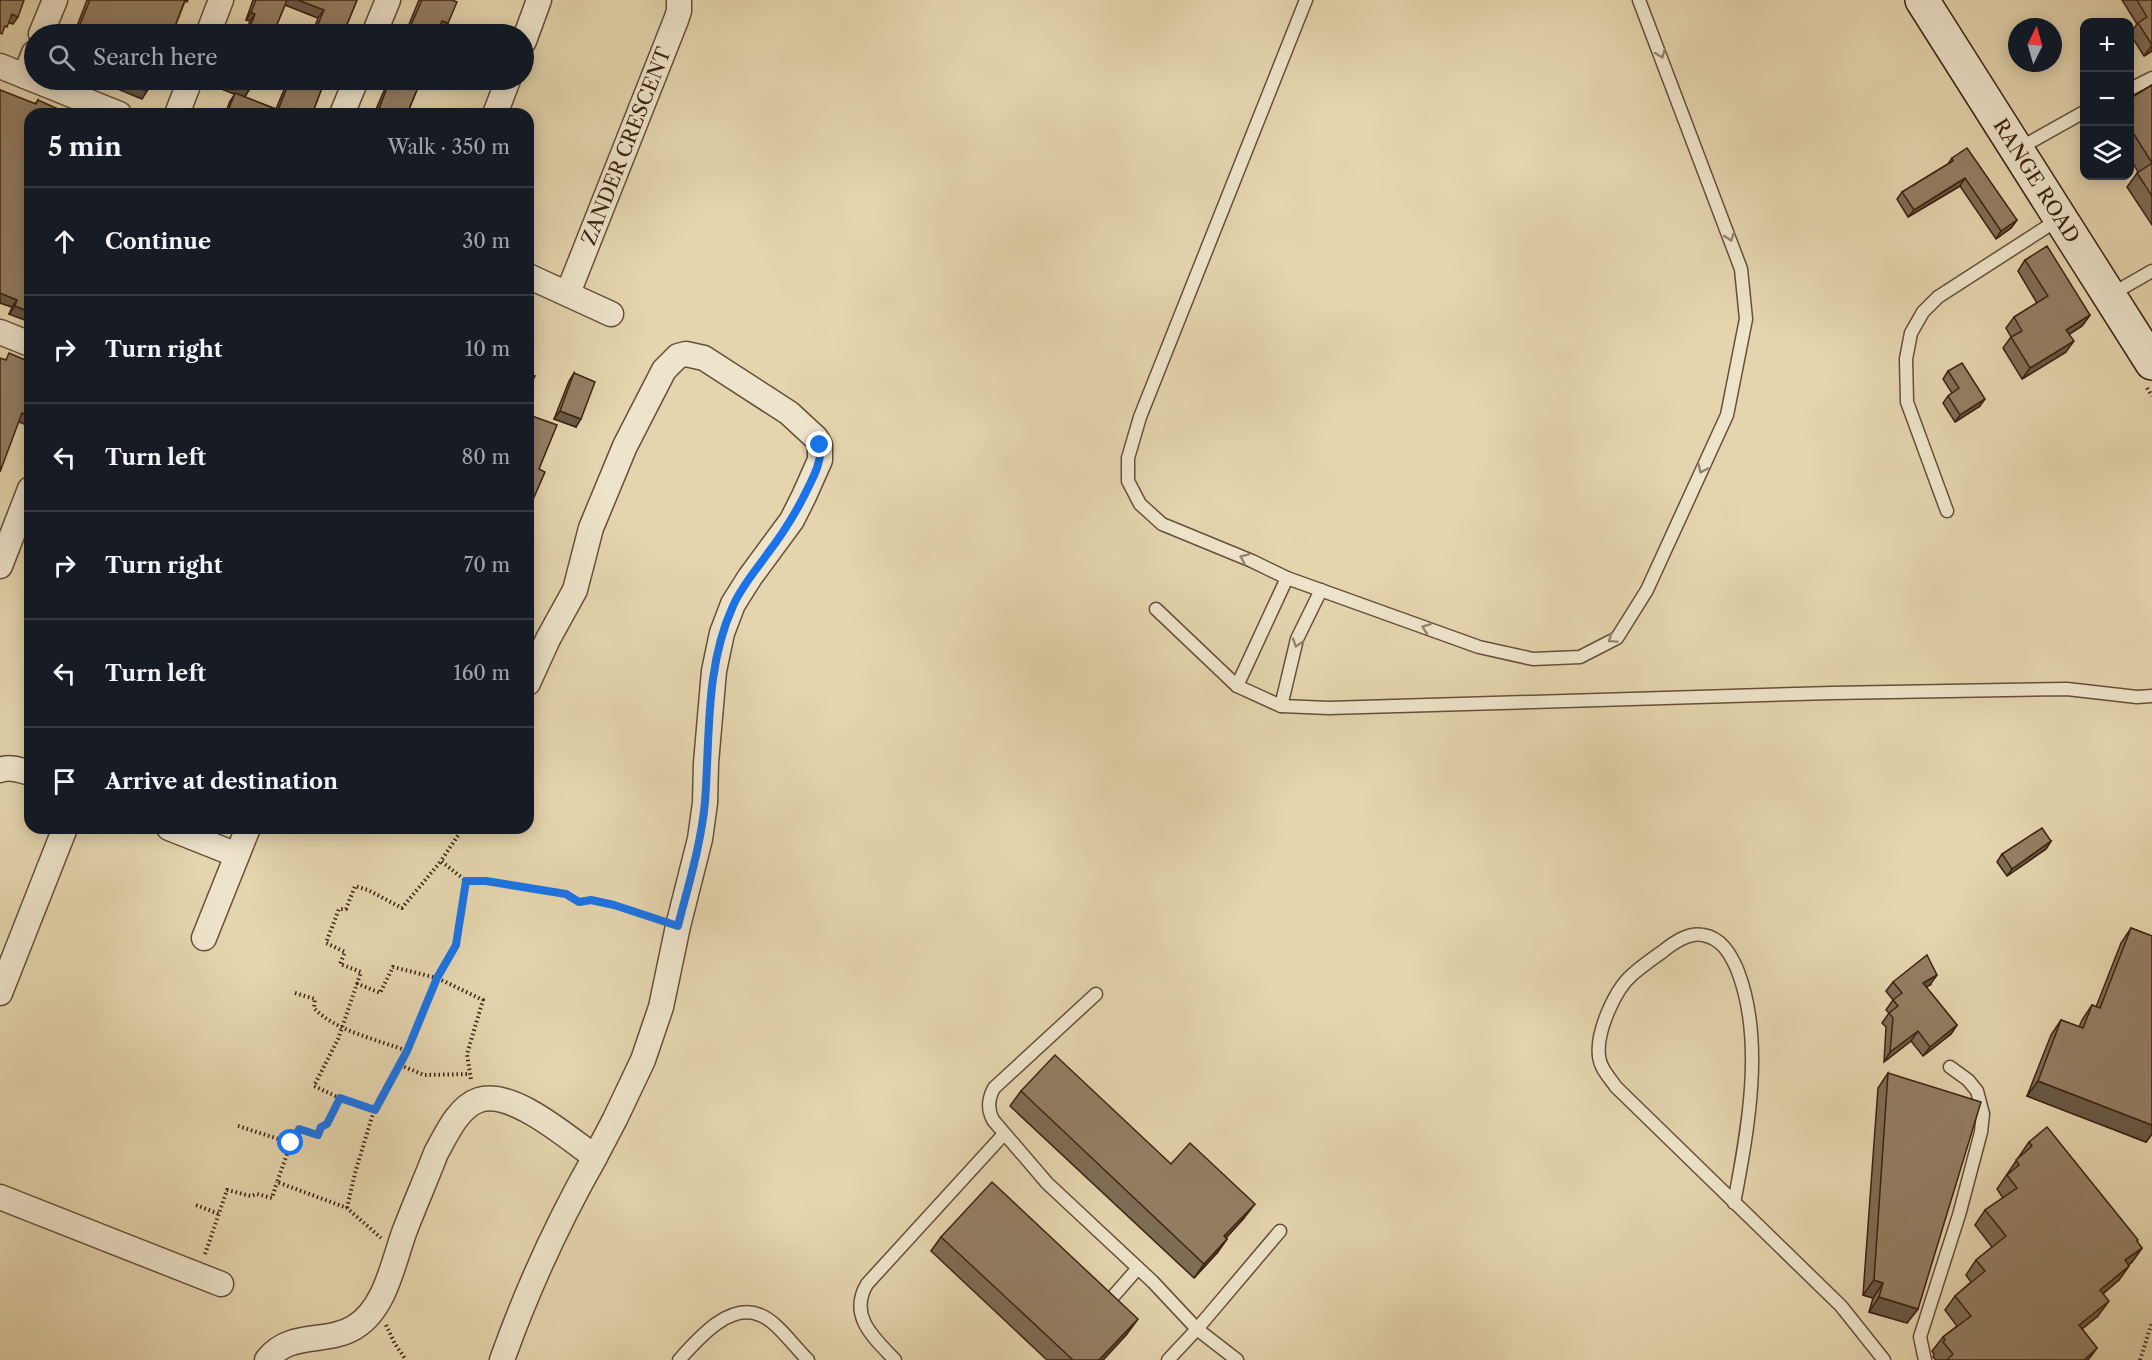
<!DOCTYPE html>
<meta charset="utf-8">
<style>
body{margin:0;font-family:"Libre Caslon Text",serif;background:#242831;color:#f1f3f6}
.controls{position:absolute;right:18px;top:18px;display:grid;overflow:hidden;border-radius:12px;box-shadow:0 3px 15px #0003}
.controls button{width:54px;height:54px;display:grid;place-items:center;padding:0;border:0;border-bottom:2px solid #363941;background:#171b24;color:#f1f3f6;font:30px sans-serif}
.compass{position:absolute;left:2008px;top:18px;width:54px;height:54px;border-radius:50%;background:#171b24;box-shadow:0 3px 15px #0003;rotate:5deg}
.stop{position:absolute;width:18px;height:18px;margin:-14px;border:4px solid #1a73e8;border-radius:50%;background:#fff}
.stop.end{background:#1a73e8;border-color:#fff;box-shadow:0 2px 6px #0008}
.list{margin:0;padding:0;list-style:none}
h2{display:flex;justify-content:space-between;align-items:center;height:78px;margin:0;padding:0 24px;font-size:26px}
h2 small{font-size:20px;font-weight:400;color:#9ea1a6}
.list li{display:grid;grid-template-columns:39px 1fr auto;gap:18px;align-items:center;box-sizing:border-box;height:108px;padding:0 24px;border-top:2px solid #363941}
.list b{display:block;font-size:22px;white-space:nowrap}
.list em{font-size:20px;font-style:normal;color:#9ea1a6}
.icon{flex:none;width:33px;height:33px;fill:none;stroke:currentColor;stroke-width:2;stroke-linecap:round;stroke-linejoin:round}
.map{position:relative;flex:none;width:2152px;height:1360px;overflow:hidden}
.search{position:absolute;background:#171b24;box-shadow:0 3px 15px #0003;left:24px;top:24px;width:510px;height:66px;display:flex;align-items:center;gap:15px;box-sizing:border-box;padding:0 21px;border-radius:33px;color:#9ea1a6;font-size:22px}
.panel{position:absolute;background:#171b24;box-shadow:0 3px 15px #0003;left:24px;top:108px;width:510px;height:726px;border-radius:18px}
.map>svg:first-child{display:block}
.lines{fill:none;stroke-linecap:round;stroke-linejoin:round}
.lane-casing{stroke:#674f39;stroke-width:15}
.street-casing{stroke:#674f39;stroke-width:27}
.secondary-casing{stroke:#3d2212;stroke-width:36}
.path{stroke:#3d2212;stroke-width:4;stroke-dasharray:1.5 3;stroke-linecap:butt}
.lane{stroke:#eee4cb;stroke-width:12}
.street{stroke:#eee4cb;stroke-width:24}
.secondary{stroke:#eee4cb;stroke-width:33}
.wall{fill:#7f6d56;stroke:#3d2212;stroke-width:1.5}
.shaded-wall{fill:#685946;stroke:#3d2212;stroke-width:1.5}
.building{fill:#947f64;stroke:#3d2212;stroke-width:1.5}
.oneway{stroke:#96836e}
.route{stroke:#1a73e8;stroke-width:8}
.labels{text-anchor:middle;stroke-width:4.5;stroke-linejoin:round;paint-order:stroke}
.street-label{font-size:20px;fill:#3d2212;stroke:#eee4cb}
</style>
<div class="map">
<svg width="2152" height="1360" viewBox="0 0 2152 1360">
<rect width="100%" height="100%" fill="#e5d5af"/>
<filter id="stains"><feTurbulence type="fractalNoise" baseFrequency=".00333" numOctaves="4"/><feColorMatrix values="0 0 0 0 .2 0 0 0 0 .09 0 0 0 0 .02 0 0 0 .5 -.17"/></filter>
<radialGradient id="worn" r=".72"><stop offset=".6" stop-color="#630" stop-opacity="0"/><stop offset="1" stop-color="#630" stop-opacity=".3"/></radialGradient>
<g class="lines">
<g class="lane-casing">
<g id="lane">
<path d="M1306,0L1140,417L1128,458V481L1140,504L1162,524L1252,561L1287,578L1479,647L1533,659L1580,657L1617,638L1647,590L1727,415L1746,319L1741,269L1639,0"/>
<path d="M2130,89L2152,78"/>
<path d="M2018,149L2084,112"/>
<path d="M2110,295L2152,271"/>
<path d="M1947,511L1907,402L1906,359L1911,333L1923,312L1938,297L2059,219"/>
<path d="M1156,609L1237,686L1281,706L1329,708L1832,693L2067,689L2137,697L2152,696"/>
<path d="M1237,686L1287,578"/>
<path d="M1281,706L1297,639L1321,590"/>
<path d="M1096,994L994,1088C988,1099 987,1109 993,1120L1047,1183L1153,1282L1197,1329L1237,1360"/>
<path d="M1734,1203C1748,1130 1765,1039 1737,969C1730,953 1721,938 1703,935C1688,932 1673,943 1662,952C1652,959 1642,966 1633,974C1615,989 1596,1032 1599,1056C1600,1068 1609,1077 1616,1087L1841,1306L1884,1360"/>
<path d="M1110,1300L1138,1268"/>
<path d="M679,1360C698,1339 729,1302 760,1315C777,1321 795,1348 808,1360"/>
<path d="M895,1360C874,1338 848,1316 867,1284L1004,1134"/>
<path d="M1168,1360L1197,1329L1280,1231"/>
<path d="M1925,1360L1920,1337L1959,1215L1981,1132L1983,1114L1977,1091L1968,1080L1950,1067"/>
</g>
</g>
<g class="street-casing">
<g id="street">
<path d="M41,34L55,0"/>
<path d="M208,34L221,0"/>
<path d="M374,34L388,0"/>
<path d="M524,41L539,0"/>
<path d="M0,66L119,114"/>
<path d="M25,76L34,53"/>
<path d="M177,114L190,80"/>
<path d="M342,114L356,80"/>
<path d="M495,114L508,80"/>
<path d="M528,276L611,314"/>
<path id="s1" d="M568,293L676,20L679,11V0"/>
<path d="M0,332L30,344"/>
<path d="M0,566L30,489"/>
<path d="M528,683L548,639L575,590L591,528L625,446L664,370L678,356L686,354L704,358L789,413L816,438L820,445V460L804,496L792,520L750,577L733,604L722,633L714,671L706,763L705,803L700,839L678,926L661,1007L643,1060L615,1119L595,1157"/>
<path d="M0,770C10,766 20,770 30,773"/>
<path d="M169,828L237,855"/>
<path d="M204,938L248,828"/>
<path d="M0,993L65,828"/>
<path d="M0,1197L221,1284"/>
<path d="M267,1360C290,1330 326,1345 355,1327C386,1308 393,1262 405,1230C415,1204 426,1179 436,1153C446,1135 458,1107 479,1100C512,1089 568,1138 595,1157C558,1222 527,1290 502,1360"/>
</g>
</g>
<g class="secondary-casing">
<g id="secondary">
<path id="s2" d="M1922,0L2152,363"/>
</g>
</g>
<g class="path">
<path d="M2147,388L2152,396"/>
<path d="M463,828L441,861L466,881H486L566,894L580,902L591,900L614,905L657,920"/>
<path d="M466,881L456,945L437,978L483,1000L467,1054L471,1080"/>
<path d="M295,993L315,999L314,1008C335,1031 379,1040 407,1051"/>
<path d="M400,1065L424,1075L470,1074"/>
<path d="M374,1110L348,1102L314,1086L338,1039L361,972L340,964L345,952L326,943L339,909H346L355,886L368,890L402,908L441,861"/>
<path d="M238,1126L291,1143L277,1182L347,1208L381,1238"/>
<path d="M291,1143L295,1140L299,1129L317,1135L321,1127L327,1124L340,1098"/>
<path d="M196,1205L219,1214"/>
<path d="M347,1208L355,1173L374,1110L407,1051L437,978L393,967L380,993L356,983"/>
<path d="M205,1254L227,1190L251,1196L257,1194L272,1198L277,1182"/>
<path d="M386,1325L395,1344L406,1360"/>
<path d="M2140,1360L2152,1322"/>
</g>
<use href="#lane" class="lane"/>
<use href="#street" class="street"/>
<use href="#secondary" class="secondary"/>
</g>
<g class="wall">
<path d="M87,0H188L187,2L185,1L172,34H74Z"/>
<path d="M253,0H357L343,34H312L318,18L285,5L273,34H245L250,21L246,20Z"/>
<path d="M419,0H452L448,23L443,30L439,29L437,34H405Z"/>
<path d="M2122,0H2152V51L2144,56L2130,34L2137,24Z"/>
<path d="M222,80H254L245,97L276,109L288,80H325L312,114H225L230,101L235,94L219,88Z"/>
<path d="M385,80H421L407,114H374L386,86L382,84Z"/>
<path d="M2152,85V225L2127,187L2138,172L2130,158V95L2134,96Z"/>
<path d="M0,90L35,104L38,100L30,322L9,314L12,307L0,303Z"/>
<path d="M1952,158L2017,220L2011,228L1996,239L1960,186L1908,217L1897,199L1902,192L1948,164Z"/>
<path d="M2025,260L2090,315L2082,326L2069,334L2066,352L2022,379L2003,348L2011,337L2006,328L2014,317L2037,303L2018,271Z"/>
<path d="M1948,371L1980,406L1955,422L1943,403L1948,396L1952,393L1943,379Z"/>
<path d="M574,373L576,427L554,419L569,381Z"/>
<path d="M2051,841L2046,849L2007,876L1997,862L2002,854Z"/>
<path d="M2131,928L2152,936V1134L2146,1142L2027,1096L2051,1035L2061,1020L2079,1027L2082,1020L2092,1005L2096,1007L2121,943Z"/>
<path d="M1893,982L1930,985L1926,987L1957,1025L1951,1034L1923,1056L1911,1041L1884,1062L1886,1027L1882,1023L1889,1013L1886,1010L1893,1000L1886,991Z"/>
<path d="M1888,1073L1918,1309L1907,1323L1869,1312L1873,1298L1863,1295L1878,1088Z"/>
<path d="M1021,1091L1171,1164L1244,1218L1226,1238L1227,1239L1217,1253L1194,1278L1010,1106Z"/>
<path d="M2029,1142L2137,1242L2142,1248L2132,1262L2129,1265V1266L2119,1280L2103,1294L2098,1316L2082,1329L2097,1348L2088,1360H1936L1933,1357L1934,1354L1932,1351L1943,1337L1957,1326L1945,1310L1955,1296L1971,1282L1966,1275L1976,1260L1992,1247L1975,1225L1985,1210L2003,1198L1997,1189Z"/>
<path d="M941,1237L1127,1334L1103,1360H1047L931,1251Z"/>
</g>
<g class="shaded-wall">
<path d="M286,0H298L324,10L318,18L283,4Z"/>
<path d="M251,12L255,14L250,21L246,20Z"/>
<path d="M12,14L18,17L13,24L7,22Z"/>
<path d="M442,21L448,23L443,30L437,28Z"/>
<path d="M2152,45V51L2144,56Z"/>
<path d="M96,80H119L147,91L142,99Z"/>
<path d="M224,80L249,90L244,98L219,88Z"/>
<path d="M386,80H390L386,86L382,84Z"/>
<path d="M1965,178L1960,186L1908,217L1914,210Z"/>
<path d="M2017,220L2011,228L1996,239L2001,231Z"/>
<path d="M0,293L17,300L12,307L0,303Z"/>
<path d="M15,306L30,312V322L9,314Z"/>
<path d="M2090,315L2082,326L2059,341L2066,330Z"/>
<path d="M2074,341L2066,352L2022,379L2030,368Z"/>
<path d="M1985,399L1980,406L1955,422L1960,415Z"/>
<path d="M560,411L581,419L576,427L554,419Z"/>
<path d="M22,413L29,416L24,424L17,421Z"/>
<path d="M2051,841L2046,849L2007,876L2012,869Z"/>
<path d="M1937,975L1930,985L1916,992L1923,983Z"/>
<path d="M1957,1025L1951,1034L1923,1056L1930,1047Z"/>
<path d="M1918,1031L1911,1041L1884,1062L1890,1052Z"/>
<path d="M2038,1081L2152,1125V1134L2146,1142L2027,1096Z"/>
<path d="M1255,1204L1244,1218L1214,1251L1224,1236Z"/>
<path d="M1227,1239L1217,1253L1194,1278L1204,1264Z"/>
<path d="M2142,1248L2132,1262L2115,1275L2125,1260Z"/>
<path d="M2129,1266L2119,1280L2089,1305L2100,1290Z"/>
<path d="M1874,1280L1883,1283L1873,1298L1863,1295Z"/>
<path d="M1879,1297L1918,1309L1907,1323L1869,1312Z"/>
<path d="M2109,1301L2098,1316L2068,1340L2079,1325Z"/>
<path d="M1138,1319L1127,1334L1103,1360H1099Z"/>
<path d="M2097,1348L2088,1360H2084Z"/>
</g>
<g class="building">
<path d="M0,0H24L18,17L12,14L7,27L5,26L2,34L0,33Z"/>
<path d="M90,0H185L172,34H76Z"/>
<path d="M256,0H287L273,34H247L255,14L251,12Z"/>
<path d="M298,0H357L343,34H314L324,10Z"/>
<path d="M422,0H452L457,2L448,23L442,21L437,34H407Z"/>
<path d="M2137,0H2152V45L2138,23L2147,17Z"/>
<path d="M119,80H153L147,91Z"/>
<path d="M224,80H254L249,90Z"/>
<path d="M290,80H325L312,114H227L235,93L278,110Z"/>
<path d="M390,80H421L407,114H377Z"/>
<path d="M2152,85V196L2137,173L2152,163L2130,128V95L2133,93L2134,96Z"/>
<path d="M0,90L36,104L38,100L69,114H30V312L15,306L17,300L0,293Z"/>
<path d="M1967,148L2017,220L2001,231L1965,178L1914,210L1902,192L1953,161L1952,158Z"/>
<path d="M2047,246L2090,315L2066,330L2074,341L2030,368L2011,337L2022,331L2014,317L2048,296L2025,260Z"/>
<path d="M9,353L30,362V415L29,416L22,413L0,472V358L6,360Z"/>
<path d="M1962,363L1985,399L1960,415L1948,396L1959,388L1948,371Z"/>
<path d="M528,373L535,376L528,390Z"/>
<path d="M574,373L595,382L581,419L560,411Z"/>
<path d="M532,416L557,425L539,469L545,472L528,511V442L530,437H528V425Z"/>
<path d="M2042,828L2051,841L2012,869L2002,854Z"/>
<path d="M2131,928L2152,936V1125L2038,1081L2061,1020L2083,1028L2092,1005L2100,1008Z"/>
<path d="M1927,955L1937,975L1923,983L1957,1025L1930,1047L1918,1031L1890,1052L1893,1018L1889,1013L1898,1006L1893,1000L1902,993L1893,982Z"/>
<path d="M1055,1055L1171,1164L1190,1143L1255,1204L1224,1236L1227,1239L1204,1264L1021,1091Z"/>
<path d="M1888,1073L1981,1102L1918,1309L1879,1297L1883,1283L1874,1280Z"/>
<path d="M2047,1127L2138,1240L2137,1241L2142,1248L2125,1260L2129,1266L2100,1290L2109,1301L2079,1325L2097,1348L2084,1360H1947L1953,1354L1943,1342L1945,1340L1943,1337L1971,1316L1955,1296L1985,1271L1976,1260L2006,1236L1985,1210L2017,1188L2007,1175L2019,1165L2016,1160L2032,1146L2029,1142Z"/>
<path d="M992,1182L1138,1319L1099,1360H1073L941,1237Z"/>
</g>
<defs><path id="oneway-chevron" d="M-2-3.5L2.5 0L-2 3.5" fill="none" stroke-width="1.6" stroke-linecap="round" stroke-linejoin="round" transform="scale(1.5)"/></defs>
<g class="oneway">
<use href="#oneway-chevron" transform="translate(1661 54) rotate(69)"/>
<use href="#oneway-chevron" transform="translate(1730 237) rotate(71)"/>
<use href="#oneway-chevron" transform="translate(1702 469) rotate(115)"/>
<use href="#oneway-chevron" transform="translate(1244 558) rotate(-157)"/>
<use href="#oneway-chevron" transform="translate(1426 628) rotate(-160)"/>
<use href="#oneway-chevron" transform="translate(1612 639) rotate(145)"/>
<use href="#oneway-chevron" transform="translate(1297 643) rotate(108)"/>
</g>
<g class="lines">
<path class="route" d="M291,1143L295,1140L299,1129L318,1135L321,1127L327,1124L340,1098L375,1110L407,1051L437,978L456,945L466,881H486L566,894L579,902L591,900L614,905L678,926C688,886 701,845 705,802C710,737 705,667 733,606C741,587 756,570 768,553C784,532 797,511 808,488C815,474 822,460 820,445"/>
</g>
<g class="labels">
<g class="street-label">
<text dy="7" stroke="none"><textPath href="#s1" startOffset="158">ZANDER CRESCENT</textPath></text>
<text dy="7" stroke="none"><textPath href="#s2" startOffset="214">RANGE ROAD</textPath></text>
</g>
</g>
<rect width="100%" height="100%" filter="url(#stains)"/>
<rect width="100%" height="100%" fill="url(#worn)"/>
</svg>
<div class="controls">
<button>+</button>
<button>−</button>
<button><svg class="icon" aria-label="layers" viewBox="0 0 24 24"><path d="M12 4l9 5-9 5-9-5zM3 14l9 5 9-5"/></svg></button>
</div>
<svg class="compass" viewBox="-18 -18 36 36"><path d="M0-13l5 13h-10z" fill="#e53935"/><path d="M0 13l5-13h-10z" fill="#9ea1a6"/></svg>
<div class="stop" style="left:291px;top:1143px"></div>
<div class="stop end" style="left:820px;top:445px"></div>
<div class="search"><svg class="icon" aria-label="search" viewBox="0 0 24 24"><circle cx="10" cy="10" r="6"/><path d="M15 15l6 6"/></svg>Search here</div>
<section class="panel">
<h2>5 min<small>Walk · 350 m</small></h2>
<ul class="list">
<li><svg class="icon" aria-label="ahead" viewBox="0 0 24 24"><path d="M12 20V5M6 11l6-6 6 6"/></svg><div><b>Continue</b></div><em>30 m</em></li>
<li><svg class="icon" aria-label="right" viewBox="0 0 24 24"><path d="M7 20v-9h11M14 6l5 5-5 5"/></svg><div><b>Turn right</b></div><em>10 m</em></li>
<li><svg class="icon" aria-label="left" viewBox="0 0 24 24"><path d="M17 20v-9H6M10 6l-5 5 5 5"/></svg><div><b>Turn left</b></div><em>80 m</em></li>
<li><svg class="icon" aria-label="right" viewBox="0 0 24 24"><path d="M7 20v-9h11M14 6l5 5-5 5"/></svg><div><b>Turn right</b></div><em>70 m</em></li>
<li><svg class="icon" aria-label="left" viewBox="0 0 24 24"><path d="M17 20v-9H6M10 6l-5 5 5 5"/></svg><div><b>Turn left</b></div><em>160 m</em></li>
<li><svg class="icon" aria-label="arrive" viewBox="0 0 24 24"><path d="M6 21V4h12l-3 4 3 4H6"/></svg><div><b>Arrive at destination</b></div></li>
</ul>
</section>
</div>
